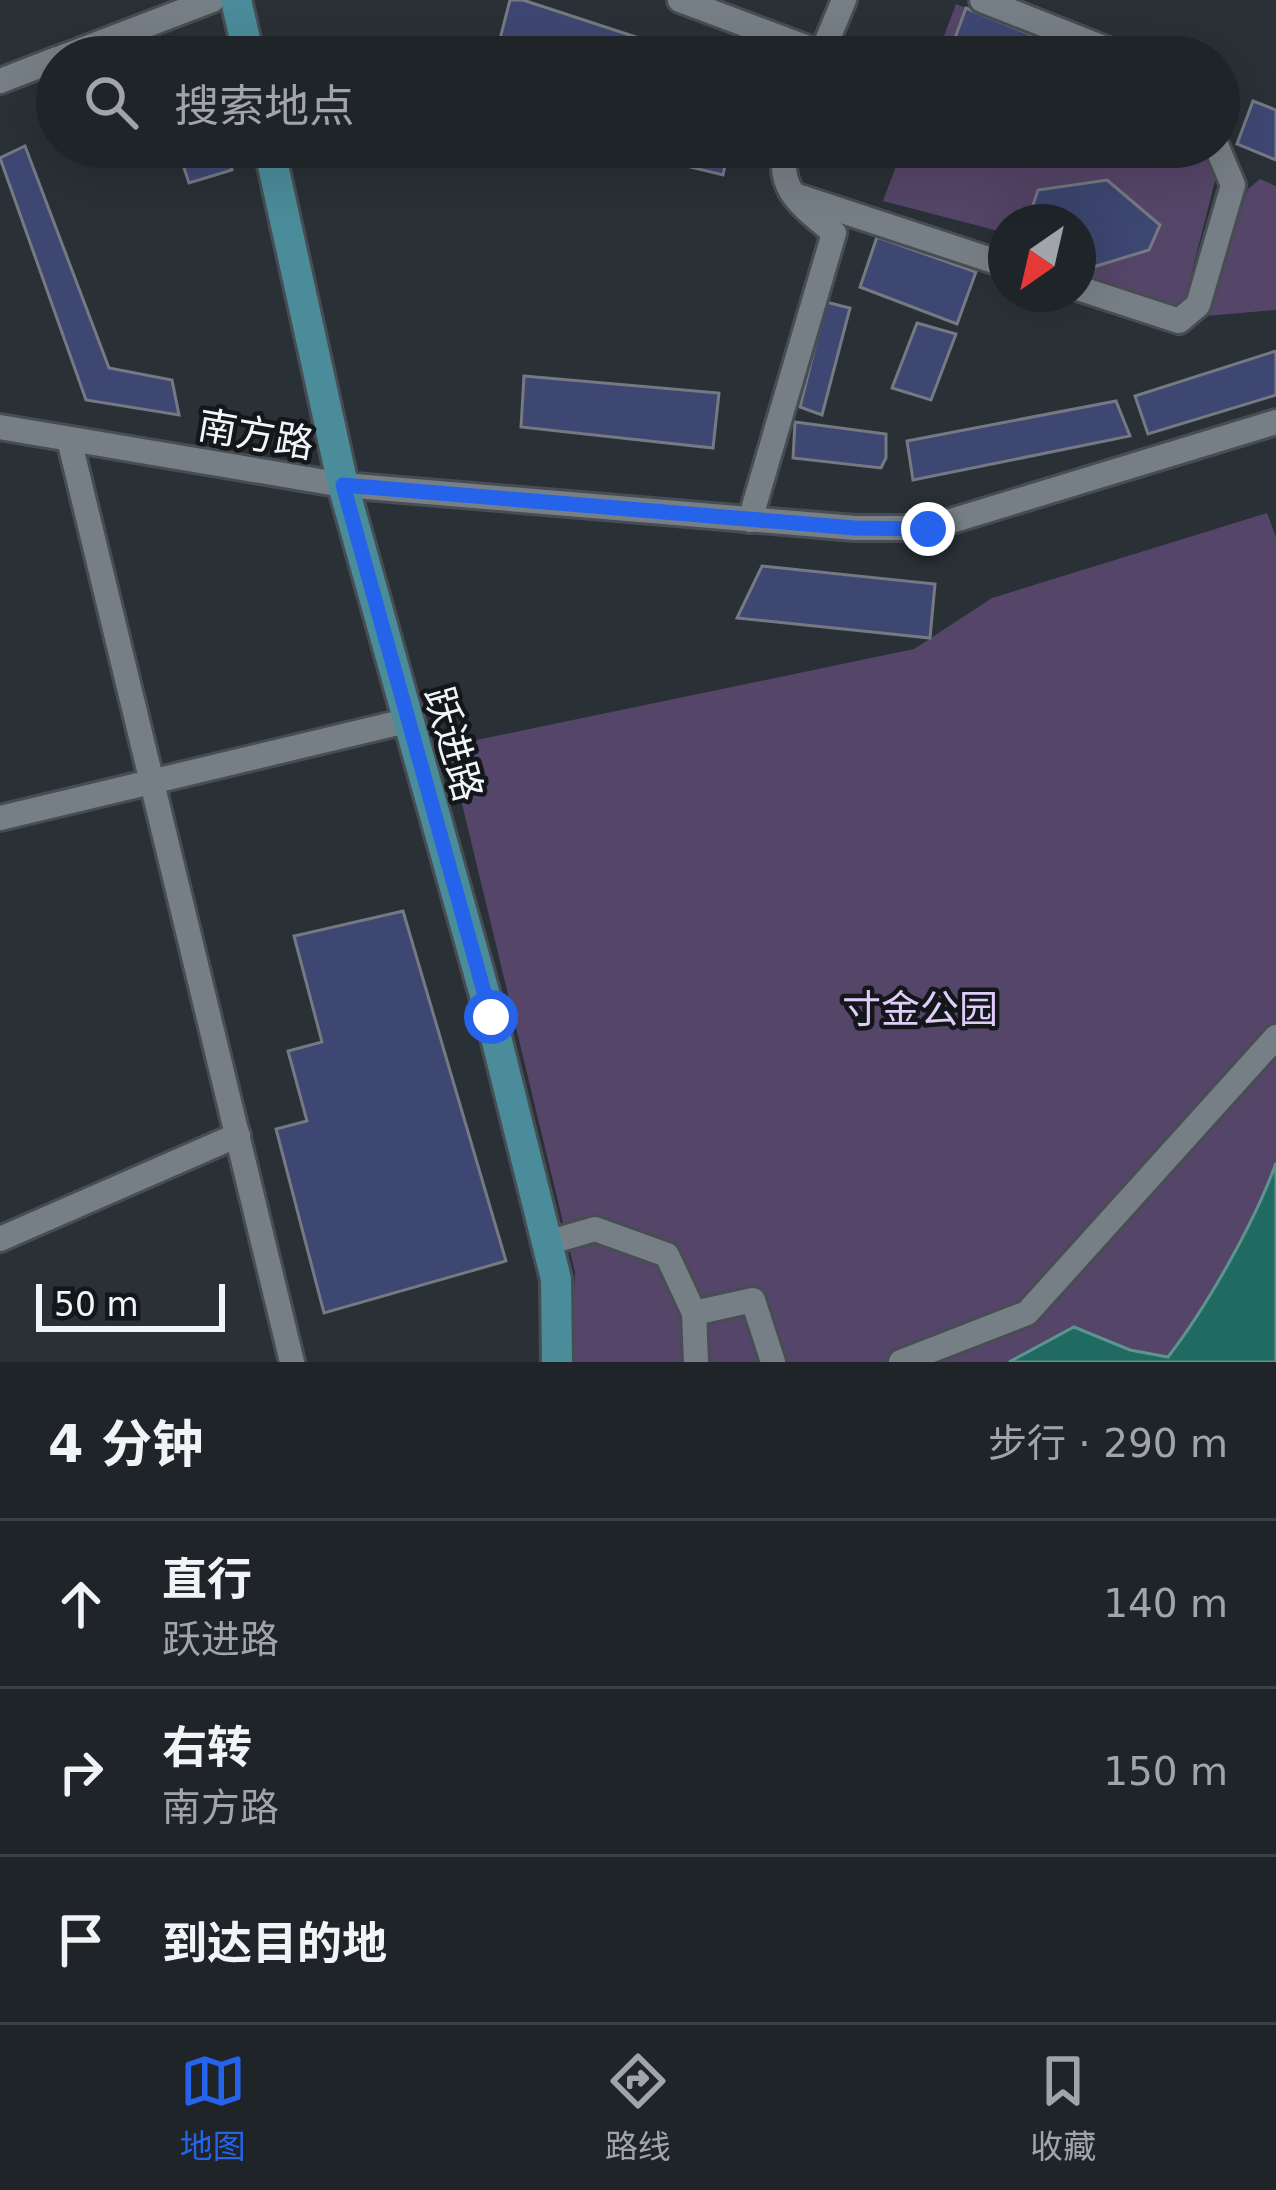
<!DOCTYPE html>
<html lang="zh">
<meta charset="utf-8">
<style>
body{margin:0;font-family:"DejaVu Sans","Noto Sans SC",sans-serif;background:#2c3034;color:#f1f3f6}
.compass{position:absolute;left:988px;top:204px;width:108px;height:108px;border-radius:50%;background:#1f2428;box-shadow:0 12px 48px #0002;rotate:214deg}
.scale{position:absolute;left:36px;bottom:30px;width:189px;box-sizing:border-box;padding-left:12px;border:6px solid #f0f5f9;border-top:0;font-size:33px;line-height:42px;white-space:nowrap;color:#f0f5f9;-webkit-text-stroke:9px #14171a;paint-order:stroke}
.stop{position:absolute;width:36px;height:36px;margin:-27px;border:9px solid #2563eb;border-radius:50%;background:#fff}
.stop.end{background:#2563eb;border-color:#fff;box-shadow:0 3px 12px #0008}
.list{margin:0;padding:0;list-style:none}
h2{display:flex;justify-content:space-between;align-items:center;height:156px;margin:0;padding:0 48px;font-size:51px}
h2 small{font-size:39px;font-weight:400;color:#a1a4a8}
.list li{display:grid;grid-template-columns:78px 1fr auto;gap:36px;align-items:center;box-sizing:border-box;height:168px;padding:0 48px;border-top:3px solid #3c4145}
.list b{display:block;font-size:45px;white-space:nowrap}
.list p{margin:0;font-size:39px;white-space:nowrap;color:#a1a4a8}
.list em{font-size:39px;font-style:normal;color:#a1a4a8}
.icon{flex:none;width:66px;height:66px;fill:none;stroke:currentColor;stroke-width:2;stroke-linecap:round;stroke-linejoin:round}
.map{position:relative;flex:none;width:1276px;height:1362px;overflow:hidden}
.search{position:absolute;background:#1f2428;box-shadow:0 12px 48px #0002;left:36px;right:36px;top:36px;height:132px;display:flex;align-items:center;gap:30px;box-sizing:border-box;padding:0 42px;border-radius:66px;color:#a1a4a8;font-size:45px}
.sheet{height:660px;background:#1f2428}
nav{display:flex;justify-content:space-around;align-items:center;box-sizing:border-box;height:168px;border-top:3px solid #3c4145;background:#1f2428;font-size:33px;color:#a1a4a8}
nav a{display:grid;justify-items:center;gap:6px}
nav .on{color:#2563eb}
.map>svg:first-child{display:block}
.green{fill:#554568}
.water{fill:#206a61;stroke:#5e948f;stroke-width:3}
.building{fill:#3e4772;stroke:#767982;stroke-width:3}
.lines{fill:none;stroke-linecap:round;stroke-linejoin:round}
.minor-casing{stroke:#474d52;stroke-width:30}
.major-casing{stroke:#474d52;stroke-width:36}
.minor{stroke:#777f86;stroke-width:24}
.major{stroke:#4b8c9a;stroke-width:30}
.route{stroke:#2563eb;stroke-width:15}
.labels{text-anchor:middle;stroke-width:9;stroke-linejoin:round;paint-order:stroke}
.street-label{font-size:39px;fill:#f0f5f9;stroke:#14171a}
.park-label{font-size:39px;fill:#dfccf8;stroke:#14171a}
</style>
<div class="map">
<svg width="1276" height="1362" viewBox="0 0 1276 1362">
<rect width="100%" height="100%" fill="#293036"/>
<g class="green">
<path d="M956,4L1085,57H936Z"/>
<path d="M903,147H1206L1216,177L1184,303L1168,311L1078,277V222H1006V233L883,201Z"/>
<path d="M1260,179L1276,186V310L1206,316L1248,189Z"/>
<path d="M1267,513L1276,537V1362H570L575,1272L448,746L914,649L992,598Z"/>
</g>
<path class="water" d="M1276,1163V1362H1009L1074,1327L1130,1350L1168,1357C1206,1308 1255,1222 1276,1163Z"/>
<g class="building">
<path d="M510,0H523L697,57H562L500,39Z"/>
<path d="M966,8L1054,44L1049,57H984L952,46Z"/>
<path d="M1253,101L1276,110V160L1237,144Z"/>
<path d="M25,146L109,368L172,380L179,415L86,400L0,158Z"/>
<path d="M177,147H226L232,170L189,183Z"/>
<path d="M609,147H729L723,175Z"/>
<path d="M1107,180L1160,225L1149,250L1080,271L1078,222L1029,217L1038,190Z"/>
<path d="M877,237L976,272L957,324L860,287Z"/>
<path d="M826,302L850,308L822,415L800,407Z"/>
<path d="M917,323L956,334L931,400L892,388Z"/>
<path d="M1276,351V395L1148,434L1135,396Z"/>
<path d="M524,376L719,393L713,448L521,427Z"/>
<path d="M1116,401L1130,436L913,480L907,441Z"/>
<path d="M795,422L886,434V458L881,468L793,458Z"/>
<path d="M762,566L935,584L930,638L737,618Z"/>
<path d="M403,911L506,1261L324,1313L276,1129L307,1121L288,1051L322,1042L294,936Z"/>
</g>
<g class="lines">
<g class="minor-casing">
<g id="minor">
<path d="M680,0L816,51L814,57"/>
<path d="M982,0L1126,57"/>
<path d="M816,51L822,53L844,0"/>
<path d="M63,57L212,0"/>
<path d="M0,81L57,59"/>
<path d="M797,196L1006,265"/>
<path d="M1078,288L1179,321L1198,305L1233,185L1217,147"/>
<path d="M0,427L343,485L855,528H928L1276,422"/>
<path d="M69,439L292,1362"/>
<path d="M750,520L834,233C804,207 774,189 787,147"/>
<path d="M0,818L406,721"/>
<path d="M0,1239L238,1135"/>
<path d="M547,1243L595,1229L667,1255L694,1313"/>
<path d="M696,1362L694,1313L753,1300L773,1362"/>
<path d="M901,1362L1027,1313L1276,1037"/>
</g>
</g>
<g class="major-casing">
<g id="major">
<path d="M236,0L249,57"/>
<path d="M269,147L343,485L491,1017L556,1279L557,1362"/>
</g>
</g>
<use href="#minor" class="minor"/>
<use href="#major" class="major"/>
</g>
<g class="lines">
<path class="route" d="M491,1017L343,485L855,528L928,529"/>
</g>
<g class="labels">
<g class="street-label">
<text transform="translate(256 434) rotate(10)" y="14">南方路</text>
<text transform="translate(454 744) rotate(74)" y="14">跃进路</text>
</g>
<g class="park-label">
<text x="920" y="1023">寸金公园</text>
</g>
</g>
</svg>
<svg class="compass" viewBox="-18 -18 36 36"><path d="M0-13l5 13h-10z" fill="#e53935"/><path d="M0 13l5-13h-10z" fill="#a1a4a8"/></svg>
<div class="scale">50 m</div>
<div class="stop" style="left:491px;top:1017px"></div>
<div class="stop end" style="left:928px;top:529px"></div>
<div class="search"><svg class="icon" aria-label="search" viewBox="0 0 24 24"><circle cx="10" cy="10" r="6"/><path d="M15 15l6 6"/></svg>搜索地点</div>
</div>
<section class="sheet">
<h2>4 分钟<small>步行 · 290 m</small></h2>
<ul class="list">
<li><svg class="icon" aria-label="ahead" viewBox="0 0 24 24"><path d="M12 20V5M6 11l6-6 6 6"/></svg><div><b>直行</b><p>跃进路</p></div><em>140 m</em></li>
<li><svg class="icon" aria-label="right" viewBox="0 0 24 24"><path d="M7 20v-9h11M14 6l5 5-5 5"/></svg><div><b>右转</b><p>南方路</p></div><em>150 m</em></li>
<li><svg class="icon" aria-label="arrive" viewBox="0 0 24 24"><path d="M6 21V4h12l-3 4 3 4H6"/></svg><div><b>到达目的地</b></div></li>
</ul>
</section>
<nav>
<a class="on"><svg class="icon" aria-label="map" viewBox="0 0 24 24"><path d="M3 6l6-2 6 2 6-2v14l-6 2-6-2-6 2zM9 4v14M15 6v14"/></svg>地图</a>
<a><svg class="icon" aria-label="directions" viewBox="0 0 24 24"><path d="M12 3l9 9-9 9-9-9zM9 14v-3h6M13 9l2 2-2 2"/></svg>路线</a>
<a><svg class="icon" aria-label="saved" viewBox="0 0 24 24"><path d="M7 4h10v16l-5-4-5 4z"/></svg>收藏</a>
</nav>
